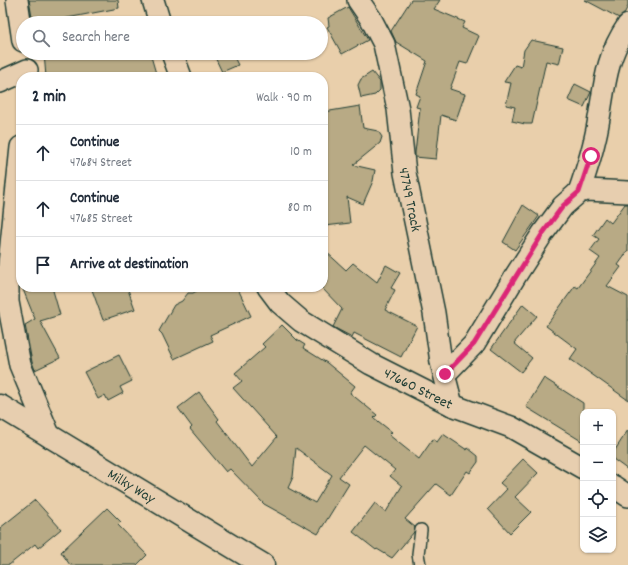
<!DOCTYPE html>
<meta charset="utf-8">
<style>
body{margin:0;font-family:Dekko,sans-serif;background:#f6f6f7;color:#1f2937}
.controls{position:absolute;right:12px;bottom:12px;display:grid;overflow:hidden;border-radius:8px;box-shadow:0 1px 3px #0004}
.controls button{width:36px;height:36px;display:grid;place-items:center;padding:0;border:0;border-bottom:1px solid #e0e1e3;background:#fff;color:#1f2937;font:20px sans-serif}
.stop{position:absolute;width:12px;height:12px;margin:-9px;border:3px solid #db2777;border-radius:50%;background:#fff}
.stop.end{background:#db2777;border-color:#fff;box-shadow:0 1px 4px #0008}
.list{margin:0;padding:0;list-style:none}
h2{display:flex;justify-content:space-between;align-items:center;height:52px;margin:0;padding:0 16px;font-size:17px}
h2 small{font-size:13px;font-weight:400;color:#747a83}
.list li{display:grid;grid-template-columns:26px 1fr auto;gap:12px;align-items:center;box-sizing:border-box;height:56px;padding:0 16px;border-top:1px solid #e0e1e3}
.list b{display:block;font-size:15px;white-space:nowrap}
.list p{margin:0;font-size:13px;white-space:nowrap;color:#747a83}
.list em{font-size:13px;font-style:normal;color:#747a83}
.icon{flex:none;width:22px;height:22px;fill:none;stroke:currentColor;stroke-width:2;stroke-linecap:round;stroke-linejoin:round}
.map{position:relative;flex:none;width:628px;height:565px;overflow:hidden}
.search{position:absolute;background:#fff;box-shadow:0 1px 3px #0004;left:16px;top:16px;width:312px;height:44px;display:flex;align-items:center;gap:10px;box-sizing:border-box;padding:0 14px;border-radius:22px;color:#747a83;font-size:15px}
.panel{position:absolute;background:#fff;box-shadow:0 1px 3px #0004;left:16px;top:72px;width:312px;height:220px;border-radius:16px}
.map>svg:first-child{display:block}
.building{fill:#b8aa85;stroke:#1f3d34;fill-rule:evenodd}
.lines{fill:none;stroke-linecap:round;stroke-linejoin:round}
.lane-casing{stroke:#1f3d34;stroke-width:14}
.street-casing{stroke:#1f3d34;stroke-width:24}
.secondary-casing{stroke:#1f3d34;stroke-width:25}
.lane{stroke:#e7ceaf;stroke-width:11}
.street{stroke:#e7ceaf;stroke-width:21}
.secondary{stroke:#e7ceaf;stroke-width:22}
.route{stroke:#db2777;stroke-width:5}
.labels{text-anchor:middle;stroke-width:3;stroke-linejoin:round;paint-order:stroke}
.street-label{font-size:15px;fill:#1f3d34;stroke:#e7ceaf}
</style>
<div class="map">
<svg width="628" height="565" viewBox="0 0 628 565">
<rect width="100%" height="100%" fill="#e9cfab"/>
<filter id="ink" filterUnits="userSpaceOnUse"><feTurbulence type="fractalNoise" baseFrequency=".025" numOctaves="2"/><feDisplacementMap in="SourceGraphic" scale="8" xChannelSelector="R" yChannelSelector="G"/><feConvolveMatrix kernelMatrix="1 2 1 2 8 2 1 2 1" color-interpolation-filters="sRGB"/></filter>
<g filter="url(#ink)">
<g class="building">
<path d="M29,0H118L119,8L67,18L52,23H33Z"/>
<path d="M411,0H440L434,9L465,22L462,28L479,36L467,64L460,62L450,89L465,94L456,120L441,115L436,159L415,157V153L420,108L416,107L420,96L416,94L427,61L396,42L391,31Z"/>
<path d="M585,0H628V6L624,14L619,18Z"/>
<path d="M348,7L368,40L342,54L327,27L329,26L328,18Z"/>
<path d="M531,40L563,47L559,64L546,61L532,124H525L512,121L515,107L506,105L511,83L504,82L515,65L521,67L524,50Z"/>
<path d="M44,53H69V56L94,53H150L157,77H141L140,74L113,77H46Z"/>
<path d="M213,53H232L238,65L222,72Z"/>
<path d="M372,72L380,82V90L375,95L361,98L358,85L361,79Z"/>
<path d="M575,84L591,92L584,107L568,100Z"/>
<path d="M360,106L363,128L378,131L382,137L380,143L353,165L375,170L373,181L363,204L347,197L350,223L325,226L323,207V126H327L324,112Z"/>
<path d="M625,204H628V251L618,265L621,267L607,286L628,297V400L570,359L577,349L546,326L575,286L578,288L600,258L590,251L599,239L593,235L605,218L611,223Z"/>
<path d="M523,205L539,216L515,250L503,242Z"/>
<path d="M323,249L346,270L353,263L377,282L386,265L400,273L391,288L395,290L385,310L417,326L401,357L354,333L352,337L333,327L342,309L321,287L327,281L323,283Z"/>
<path d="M22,287H52L60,315L40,321L60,358L35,370L32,362L25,325L35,319Z"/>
<path d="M91,287H127L135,309L103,320Z"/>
<path d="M204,287H237L251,316L210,335L213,341L174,359L162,334L159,331L174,305L182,301L188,293H193Z"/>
<path d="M523,304L537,316L514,343L532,358L521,372L491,349Z"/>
<path d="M282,325L297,340L305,345L303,348L327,363L355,386L350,393L377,415L374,418L392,432L389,435L419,459L433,439L437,442L443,434L467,450L468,448L478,456V462L470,473L467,471L451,495L436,484L405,519L415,527L414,532L392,558L377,549L376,550L353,532L375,503L386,512L402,486L390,476L395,470L364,445L339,477L349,484L318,534L264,504L230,469L226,472L190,429L192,427L178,408L199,392L219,419L217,421L252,467L277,437L233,388L242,381L235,373L265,347L262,344ZM296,448L332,475L315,503L288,488L293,477Z"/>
<path d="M119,355L132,381L120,387L123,393L108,401L105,395L98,399L84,372Z"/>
<path d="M544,378L583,403V442L526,407Z"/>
<path d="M628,430V470L613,459V453Z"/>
<path d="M523,459L538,473L515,497L531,512L510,533L488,509L507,489L500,483Z"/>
<path d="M35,500L61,529L38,548L35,544L9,565H0V528Z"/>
<path d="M107,508L121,522L118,525L147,555L137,565H70L61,552Z"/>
</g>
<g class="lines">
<g class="lane-casing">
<path id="lane" d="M420,565L418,554L421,530"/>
</g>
<g class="street-casing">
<g id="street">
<path d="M17,0L23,41"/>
<path d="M153,0L160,23"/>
<path id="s1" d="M358,0L371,19L384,44L398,109L405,173L434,313L441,362L452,405"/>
<path d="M172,53L181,77"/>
<path d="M0,82L27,70"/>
<path d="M21,147L8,274V302L20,365L50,437"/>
<path d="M579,192C587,169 594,147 598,124C605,85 605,59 628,25"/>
<path id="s2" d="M268,287L280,303L301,321L371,364L452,405L511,427L583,468"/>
<path d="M445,374L474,344L516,275L543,233L563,206L579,192L587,190L628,192"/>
<path d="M613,486L628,496"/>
</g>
</g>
<g class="secondary-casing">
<g id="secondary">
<path id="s3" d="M0,406L263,565"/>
</g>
</g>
<use href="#lane" class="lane"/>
<use href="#street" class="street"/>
<use href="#secondary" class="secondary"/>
</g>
</g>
<g class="lines" filter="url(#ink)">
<path class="route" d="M445,374L474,344L543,233L563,206L579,192L591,156"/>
</g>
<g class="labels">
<g class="street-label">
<text dy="5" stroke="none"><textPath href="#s1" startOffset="209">47749 Track</textPath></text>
<text dy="5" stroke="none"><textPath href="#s2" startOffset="183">47660 Street</textPath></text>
<text dy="5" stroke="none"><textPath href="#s3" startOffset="154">Milky Way</textPath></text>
</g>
</g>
</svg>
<div class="controls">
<button>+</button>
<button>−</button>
<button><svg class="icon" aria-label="locate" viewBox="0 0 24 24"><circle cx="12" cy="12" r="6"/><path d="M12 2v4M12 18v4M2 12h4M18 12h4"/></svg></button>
<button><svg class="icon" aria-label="layers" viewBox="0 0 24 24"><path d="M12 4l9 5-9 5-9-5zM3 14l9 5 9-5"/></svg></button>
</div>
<div class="stop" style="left:591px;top:156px"></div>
<div class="stop end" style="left:445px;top:374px"></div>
<div class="search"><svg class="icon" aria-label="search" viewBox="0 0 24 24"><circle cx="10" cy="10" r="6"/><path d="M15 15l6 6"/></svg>Search here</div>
<section class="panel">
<h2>2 min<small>Walk · 90 m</small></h2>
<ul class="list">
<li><svg class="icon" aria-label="ahead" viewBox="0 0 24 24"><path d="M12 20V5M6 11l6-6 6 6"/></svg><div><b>Continue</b><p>47684 Street</p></div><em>10 m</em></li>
<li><svg class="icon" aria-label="ahead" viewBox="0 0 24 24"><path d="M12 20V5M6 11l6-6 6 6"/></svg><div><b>Continue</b><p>47685 Street</p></div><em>80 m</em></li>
<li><svg class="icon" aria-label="arrive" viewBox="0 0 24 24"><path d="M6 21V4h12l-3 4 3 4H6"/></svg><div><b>Arrive at destination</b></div></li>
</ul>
</section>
</div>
